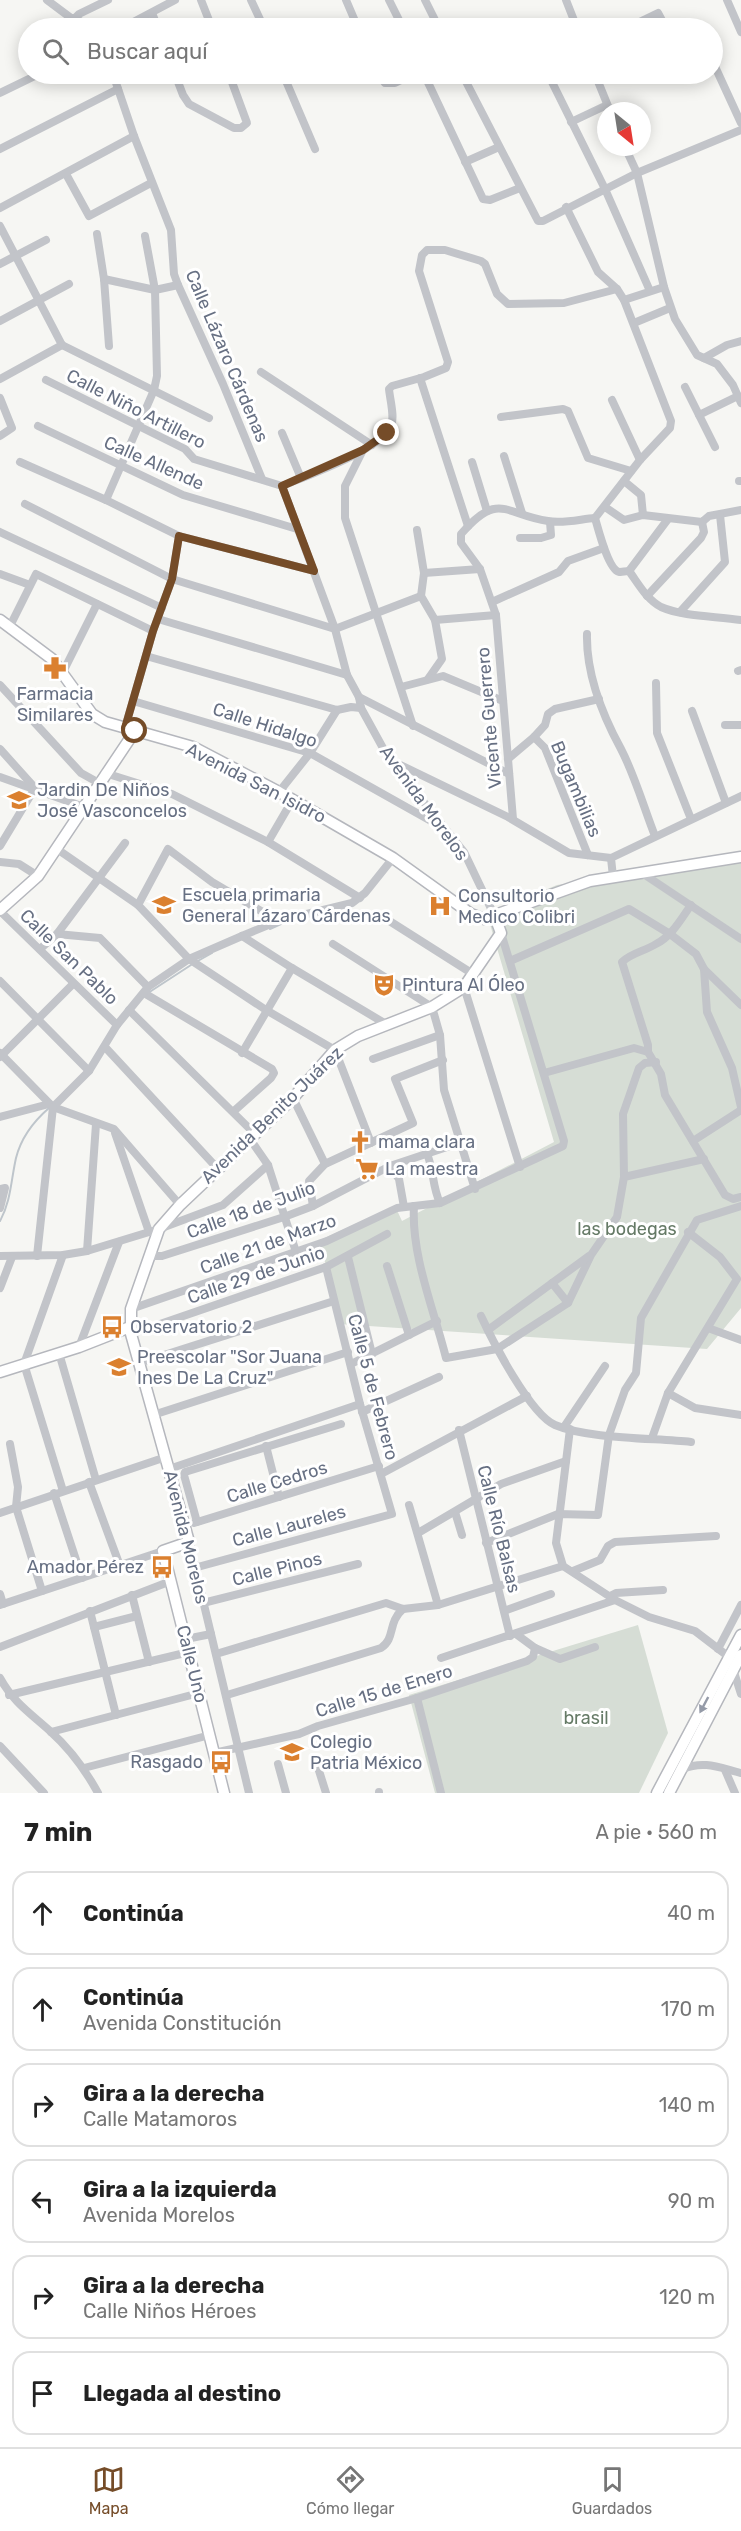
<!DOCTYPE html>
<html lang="es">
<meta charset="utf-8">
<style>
body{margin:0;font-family:Rubik,sans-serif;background:#f2f2f2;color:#222}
.compass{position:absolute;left:597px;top:102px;width:54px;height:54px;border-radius:50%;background:#fff;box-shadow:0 3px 15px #0003;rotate:150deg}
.stop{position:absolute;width:18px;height:18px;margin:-14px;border:4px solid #754c28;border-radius:50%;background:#fff}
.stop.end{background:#754c28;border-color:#fff;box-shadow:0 2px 6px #0008}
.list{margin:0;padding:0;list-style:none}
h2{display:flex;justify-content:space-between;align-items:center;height:78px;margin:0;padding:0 24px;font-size:26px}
h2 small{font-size:20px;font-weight:400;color:#767676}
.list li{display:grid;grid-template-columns:39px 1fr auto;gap:18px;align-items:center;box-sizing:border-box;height:84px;margin:0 12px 12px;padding:0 12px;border:2px solid #e0e0e0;border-radius:18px}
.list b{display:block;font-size:22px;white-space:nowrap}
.list p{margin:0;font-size:20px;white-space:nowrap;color:#767676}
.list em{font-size:20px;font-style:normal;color:#767676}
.icon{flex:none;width:33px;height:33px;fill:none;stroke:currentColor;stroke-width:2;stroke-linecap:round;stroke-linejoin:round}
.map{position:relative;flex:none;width:741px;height:1793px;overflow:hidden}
.search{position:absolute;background:#fff;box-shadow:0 3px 15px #0003;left:18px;right:18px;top:18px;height:66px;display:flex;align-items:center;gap:15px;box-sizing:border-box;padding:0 21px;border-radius:33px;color:#767676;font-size:22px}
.sheet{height:654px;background:#fff}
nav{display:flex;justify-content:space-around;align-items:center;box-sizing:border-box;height:84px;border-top:2px solid #e0e0e0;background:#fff;font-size:16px;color:#767676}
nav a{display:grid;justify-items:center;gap:3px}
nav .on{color:#754c28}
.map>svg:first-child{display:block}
.green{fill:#d6ddd5}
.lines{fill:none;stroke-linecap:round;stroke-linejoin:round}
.stream{stroke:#bec5cb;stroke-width:2}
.secondary-casing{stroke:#b5b7bd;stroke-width:13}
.street{stroke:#c2c4c9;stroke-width:8}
.secondary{stroke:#fff;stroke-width:10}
.oneway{fill:#959ba8}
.route{stroke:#754c28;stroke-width:8}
.labels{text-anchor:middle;stroke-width:6;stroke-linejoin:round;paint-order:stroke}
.street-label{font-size:18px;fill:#677083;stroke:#fff}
.poi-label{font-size:18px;fill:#677083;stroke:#fff;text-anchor:start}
.park-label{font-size:18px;fill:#657a66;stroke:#fff}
</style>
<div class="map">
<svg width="741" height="1793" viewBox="0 0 741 1793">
<rect width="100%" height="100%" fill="#f6f6f3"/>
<g class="green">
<path d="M741,857V1308L707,1349L339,1324L320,1240L395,1206L402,1221L554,1142L487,914L557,885Z"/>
<path d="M638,1625L668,1733L639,1793H435L409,1695Z"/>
</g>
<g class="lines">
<g class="stream">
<path d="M270,929L281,924"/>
<path d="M196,962L212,953"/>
<path d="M148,993L191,965"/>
<path d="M0,1221C11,1201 11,1180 16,1158C21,1138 34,1121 49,1108"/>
</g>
<g class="secondary-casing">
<g id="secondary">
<path d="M0,620L52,659L92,714L105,722L193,747L279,792L393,858L471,914L484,919L590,881L741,857"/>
<path d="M0,910L38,876L135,731"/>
<path d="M0,1372L79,1347L130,1327"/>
<path d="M224,1793L163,1551L189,1542L131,1334V1309L159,1229L180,1205L293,1098L335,1050L358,1036L432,1007L464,987L501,933L495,917"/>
<path d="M657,1793L741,1635"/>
<path d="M669,1793L741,1655"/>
</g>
</g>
<g class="street">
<path d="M47,0L71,18H75"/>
<path d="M201,0L212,28"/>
<path d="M251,0L264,28"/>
<path d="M346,0L358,28"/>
<path d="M389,0L403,28"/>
<path d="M425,0L439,28"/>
<path d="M566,0L577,28"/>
<path d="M727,0L741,32"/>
<path d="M152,13L158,28"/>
<path d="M91,28L75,18L79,14L108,0"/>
<path d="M122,28L175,0"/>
<path d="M627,28L658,13L666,28"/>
<path d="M712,60L741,123"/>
<path d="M113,74L134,136L171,230L174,274L178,285L223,384L262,479"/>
<path d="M175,74L183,95L189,104L234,128H241L247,123L229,74"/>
<path d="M283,74L315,149"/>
<path d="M378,74L385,83H395L414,74"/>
<path d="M424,74L483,199L490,200L520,188"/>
<path d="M462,74L538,221H543L637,173L741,130"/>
<path d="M548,74L605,189L650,291"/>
<path d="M595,74L610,111"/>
<path d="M0,93L39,74"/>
<path d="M571,122L607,105"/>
<path d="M625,147L637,173L664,287L675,319L697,355L717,364L733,385L741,403"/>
<path d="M0,149L118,89"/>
<path d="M465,162L499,147"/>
<path d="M66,174L89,216L151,183"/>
<path d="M566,207L598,272L617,289L624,300L671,421L670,428L640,460L595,518C598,528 608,569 619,572C620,572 628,571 629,571C638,583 647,600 661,607C684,617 716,616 741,620"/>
<path d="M0,208L134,136"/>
<path d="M0,226L62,345"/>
<path d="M97,234L104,279L109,346"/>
<path d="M0,264L46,240"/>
<path d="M104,279L155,290L178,285"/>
<path d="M624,300L664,287"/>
<path d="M0,321L69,284"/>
<path d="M634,323L670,308"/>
<path d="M62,345L209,418"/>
<path d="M704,358L727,345L741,341"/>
<path d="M261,372L372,445"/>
<path d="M420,378L468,526"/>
<path d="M0,379L62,345"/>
<path d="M46,380L185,449L194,459L282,486"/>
<path d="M685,387L715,447"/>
<path d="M0,398L12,428L0,436"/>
<path d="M612,400L640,460"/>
<path d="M699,415L738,396"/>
<path d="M501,417L563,409L568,411L588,458L631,471"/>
<path d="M38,426L183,495L297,529"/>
<path d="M282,433L301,478"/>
<path d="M363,450L345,486V518L413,726"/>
<path d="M504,456L522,513"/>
<path d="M20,462L106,500L179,536L314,571"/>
<path d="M472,462L487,511"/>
<path d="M624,481L641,495L643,515"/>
<path d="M739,481H741"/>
<path d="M282,486C306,476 380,450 391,426C395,417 390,400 389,389L392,386L424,377L446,368L448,362L419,271L422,255L427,250H445L481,261L485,264L497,294L508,304L564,303L617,289"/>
<path d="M282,486L335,629L347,675L359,697L361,708L389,759L464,852L495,917"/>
<path d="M106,500L154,390L157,376L155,290L145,236"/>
<path d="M25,504L172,579L335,629L421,596"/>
<path d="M605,507L624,520L643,515L702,522L709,516L741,510"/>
<path d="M417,530L424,573L421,596L435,620L442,659L428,679"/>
<path d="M0,532L162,608"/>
<path d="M520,538H541L551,535L550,522"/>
<path d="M629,571L668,519"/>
<path d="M424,573L480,569"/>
<path d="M0,574L30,585"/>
<path d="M647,596L701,538L704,532L702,522"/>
<path d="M492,602L559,572L568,561L604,548"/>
<path d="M680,612L725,562L720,515"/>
<path d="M158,619L347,675"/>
<path d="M435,620L496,615"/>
<path d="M10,626L36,574L153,631"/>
<path d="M587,634C586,675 602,714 621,749C635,776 644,808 655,836"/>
<path d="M146,656L337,710L351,707L361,708"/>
<path d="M738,671L741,670"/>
<path d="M63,672L97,604"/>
<path d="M656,683L657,733L691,819"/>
<path d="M0,685L81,773L99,783"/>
<path d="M401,687L443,676L503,701"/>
<path d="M359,697L509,774"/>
<path d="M133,701L310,753L440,826"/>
<path d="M692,711L726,803"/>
<path d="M725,725H741"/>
<path d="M125,728L153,631L172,579L179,536"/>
<path d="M534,737L545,748L588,855"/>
<path d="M0,749L35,788L0,846"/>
<path d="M508,759L534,737L545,725L548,714L555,709L599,699"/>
<path d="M390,760L508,817L569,853L611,858"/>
<path d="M105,773L172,794L268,842L360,898"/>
<path d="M0,777L84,807"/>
<path d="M279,792L310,753L337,710"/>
<path d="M513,819L496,615L480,569L461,543V534C499,490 505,515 548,521C563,524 581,519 595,518"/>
<path d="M268,842L293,799"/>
<path d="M57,849L138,905L189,959L266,1010L335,1050L371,1143"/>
<path d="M0,862L19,864L38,876"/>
<path d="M642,873L741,939"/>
<path d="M613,877L611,858L741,796"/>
<path d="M138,905L168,849L212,882L278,921"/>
<path d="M0,911L117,1025"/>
<path d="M380,915L473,974"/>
<path d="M57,934L100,938L148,987"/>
<path d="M242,936L292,968L386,1024"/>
<path d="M333,944L432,1007L440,1035L444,1090L475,1189"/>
<path d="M40,949L57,934L125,843"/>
<path d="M510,961L629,909L670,934L696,954L704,969L707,1012L732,1068L741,1107"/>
<path d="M704,969L741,1005"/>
<path d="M0,981L89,1071"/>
<path d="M464,987L520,1167"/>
<path d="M144,993L272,1069L274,1073L271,1078L234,1111"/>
<path d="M129,1010L256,1135"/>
<path d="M105,1047L218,1169"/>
<path d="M648,1052V1045L622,962C631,953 645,951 656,944C672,936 681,919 691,905"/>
<path d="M0,1053L53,1107L114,1129L180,1205"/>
<path d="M242,1053L292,968"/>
<path d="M0,1057L73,984"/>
<path d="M373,1059L440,1035"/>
<path d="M544,1073L634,1048L648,1052L661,1074L665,1095L725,1195L733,1199L741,1197"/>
<path d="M293,1098L325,1164"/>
<path d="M53,1107L89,1071L117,1025L148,987L189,959L242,936L278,921L352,903L365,893L393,858"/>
<path d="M0,1117L49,1104"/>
<path d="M115,1133L149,1232"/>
<path d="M250,1139L268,1165L296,1252"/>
<path d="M693,1141L741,1110"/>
<path d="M427,1154C434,1170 432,1186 440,1203"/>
<path d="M390,1166L399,1179L404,1207"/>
<path d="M624,1177L623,1114L639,1068L645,1063L656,1062"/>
<path d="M0,1189L5,1188L0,1208"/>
<path d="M313,1206L309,1181L325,1164L413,1123L395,1079L443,1060"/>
<path d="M414,1206C411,1255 434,1310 446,1358L497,1349L568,1303L591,1255L617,1217L624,1177L704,1159"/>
<path d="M87,1251L96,1124"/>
<path d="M63,1255L24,1364L63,1491"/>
<path d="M0,1256L63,1255L87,1251L159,1229L223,1205L268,1165"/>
<path d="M37,1256L53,1107"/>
<path d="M150,1256H162L284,1217L313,1206L390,1166L459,1143"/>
<path d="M348,1257L372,1354"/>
<path d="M387,1266L409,1335"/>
<path d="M552,1283L568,1303"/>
<path d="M0,1288L12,1257"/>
<path d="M131,1309L327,1241L397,1208L440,1203L563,1146L564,1141L501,933"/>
<path d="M481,1316C493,1342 530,1414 555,1425C588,1439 654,1438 691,1442"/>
<path d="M708,1328L741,1340"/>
<path d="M488,1330L589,1256"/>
<path d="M131,1334L326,1267L387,1234"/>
<path d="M79,1347L119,1242"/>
<path d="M59,1353L96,1480"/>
<path d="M139,1363L334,1301"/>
<path d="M351,1364L437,1321"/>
<path d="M668,1393L695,1408L741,1415"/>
<path d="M362,1412L439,1377"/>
<path d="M153,1415L348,1352"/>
<path d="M564,1427L605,1366"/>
<path d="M570,1429L556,1543L563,1566L615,1600L649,1617L695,1631L729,1657"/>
<path d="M459,1430L510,1636"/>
<path d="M652,1438L668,1393L737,1279L720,1257L688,1232"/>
<path d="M10,1444L18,1487L16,1507L42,1591"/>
<path d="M266,1446L279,1497"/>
<path d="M169,1469L360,1404"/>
<path d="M381,1474L527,1396"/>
<path d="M89,1482L120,1566"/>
<path d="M54,1493L82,1578"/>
<path d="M409,1505L438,1605"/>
<path d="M455,1512L462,1535"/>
<path d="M0,1513L166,1457"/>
<path d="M197,1522L184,1475L185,1472L341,1424"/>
<path d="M194,1523L379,1466"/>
<path d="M418,1533L501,1484L566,1461"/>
<path d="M189,1542L249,1793"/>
<path d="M486,1543L558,1514L598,1515L609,1435L625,1390L636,1373L641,1318L697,1220L741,1206"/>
<path d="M194,1568L392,1514L360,1404L326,1267"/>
<path d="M573,1571L600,1560L608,1546L615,1542L716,1536"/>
<path d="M0,1594L3,1604"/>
<path d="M132,1595L149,1662"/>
<path d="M610,1596L616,1593L663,1590"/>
<path d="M203,1603L358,1564"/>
<path d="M0,1605L163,1551"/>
<path d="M90,1611L116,1715"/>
<path d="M504,1611L551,1594"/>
<path d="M94,1627L137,1616"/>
<path d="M186,1639L211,1634"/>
<path d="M0,1647L171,1581"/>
<path d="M535,1648L560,1659L595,1647"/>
<path d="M718,1649L741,1605"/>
<path d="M216,1654L386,1603L403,1609L438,1605L563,1566"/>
<path d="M441,1658L615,1600"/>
<path d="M733,1669L741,1694"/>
<path d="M0,1678C13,1702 30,1713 50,1731C70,1749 85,1769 98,1793"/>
<path d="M9,1695L189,1652"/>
<path d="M227,1695L381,1648C396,1638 387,1623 403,1609"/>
<path d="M417,1698L441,1793"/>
<path d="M51,1732L199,1693"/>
<path d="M0,1746L44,1793"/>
<path d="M214,1753L299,1734L318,1726L417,1698L527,1661L533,1657L535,1648L516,1634"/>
<path d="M315,1758L326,1793"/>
<path d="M278,1764L286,1793"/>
<path d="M84,1768L210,1735"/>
<path d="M683,1769C704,1760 720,1768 741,1773"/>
<path d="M725,1770L735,1793"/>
<path d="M379,1792V1793"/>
</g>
<use href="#secondary" class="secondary"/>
</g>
<defs><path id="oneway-solid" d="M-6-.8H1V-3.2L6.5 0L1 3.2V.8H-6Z" transform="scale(1.5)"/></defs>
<use class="oneway" href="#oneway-solid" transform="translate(704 1705) rotate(118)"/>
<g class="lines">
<path class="route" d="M135,731L125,728L153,631L172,579L179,536L314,571L282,486L363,450L387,433"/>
</g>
<defs>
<g id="pharmacy-bare" transform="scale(1.8)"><path d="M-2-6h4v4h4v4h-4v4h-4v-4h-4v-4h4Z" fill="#db802f" stroke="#fff" stroke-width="2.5" paint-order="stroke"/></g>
<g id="school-bare" transform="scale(1.8)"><path d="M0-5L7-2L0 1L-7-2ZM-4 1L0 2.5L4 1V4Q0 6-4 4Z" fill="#db802f" stroke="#fff" stroke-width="2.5" paint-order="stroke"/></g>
<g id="hospital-bare" transform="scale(1.8)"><path d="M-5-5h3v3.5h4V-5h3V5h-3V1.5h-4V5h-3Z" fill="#db802f" stroke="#fff" stroke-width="2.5" paint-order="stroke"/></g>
<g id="theatre-bare" transform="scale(1.8)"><path d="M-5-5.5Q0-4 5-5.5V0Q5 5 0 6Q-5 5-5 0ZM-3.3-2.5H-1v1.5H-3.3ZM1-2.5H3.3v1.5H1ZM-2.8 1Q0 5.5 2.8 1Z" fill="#db802f" stroke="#fff" stroke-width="2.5" paint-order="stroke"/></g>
<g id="church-bare" transform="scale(1.8)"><path d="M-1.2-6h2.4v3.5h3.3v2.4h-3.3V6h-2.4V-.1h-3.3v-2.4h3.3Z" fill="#db802f" stroke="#fff" stroke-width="2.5" paint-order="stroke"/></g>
<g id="supermarket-bare" transform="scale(1.8)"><path d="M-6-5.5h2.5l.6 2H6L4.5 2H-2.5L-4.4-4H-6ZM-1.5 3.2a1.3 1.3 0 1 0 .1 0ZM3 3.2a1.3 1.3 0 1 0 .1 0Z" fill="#db802f" stroke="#fff" stroke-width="2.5" paint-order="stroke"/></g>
<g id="bus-bare" transform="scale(1.8)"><path d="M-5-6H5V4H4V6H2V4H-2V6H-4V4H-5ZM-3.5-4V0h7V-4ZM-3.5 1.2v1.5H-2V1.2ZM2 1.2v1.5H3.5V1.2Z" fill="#db802f" stroke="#fff" stroke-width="2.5" paint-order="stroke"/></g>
</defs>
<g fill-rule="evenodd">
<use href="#pharmacy-bare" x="55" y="668"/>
<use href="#school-bare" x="19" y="800"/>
<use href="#school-bare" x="164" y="905"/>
<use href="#hospital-bare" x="440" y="906"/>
<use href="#theatre-bare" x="384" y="985"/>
<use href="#church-bare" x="360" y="1142"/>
<use href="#supermarket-bare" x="367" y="1169"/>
<use href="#bus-bare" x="112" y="1327"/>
<use href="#school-bare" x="119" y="1367"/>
<use href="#bus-bare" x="162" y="1567"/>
<use href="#school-bare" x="292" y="1752"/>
<use href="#bus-bare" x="221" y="1762"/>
</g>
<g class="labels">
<g class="street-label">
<text transform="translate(227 356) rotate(67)" y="6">Calle Lázaro Cárdenas</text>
<text transform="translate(136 409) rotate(27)" y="6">Calle Niño Artillero</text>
<text transform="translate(154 463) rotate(24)" y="6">Calle Allende</text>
<text transform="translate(489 718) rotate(-95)" y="6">Vicente Guerrero</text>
<text transform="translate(265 725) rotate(18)" y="6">Calle Hidalgo</text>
<text transform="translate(256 783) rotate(27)" y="6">Avenida San Isidro</text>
<text transform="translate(576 789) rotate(67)" y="6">Bugambilias</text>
<text transform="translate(424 803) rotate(54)" y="6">Avenida Morelos</text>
<text transform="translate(69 957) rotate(44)" y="6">Calle San Pablo</text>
<text transform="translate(272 1115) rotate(-44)" y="6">Avenida Benito Juárez</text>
<text transform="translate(251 1210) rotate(-20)" y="6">Calle 18 de Julio</text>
<text transform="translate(268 1244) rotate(-20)" y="6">Calle 21 de Marzo</text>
<text transform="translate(256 1275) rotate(-19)" y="6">Calle 29 de Junio</text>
<text transform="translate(373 1387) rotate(75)" y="6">Calle 5 de Febrero</text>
<text transform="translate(277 1482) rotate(-17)" y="6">Calle Cedros</text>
<text transform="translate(289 1526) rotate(-15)" y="6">Calle Laureles</text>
<text transform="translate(499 1529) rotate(76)" y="6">Calle Río Balsas</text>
<text transform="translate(186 1537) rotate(76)" y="6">Avenida Morelos</text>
<text transform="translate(277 1569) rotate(-14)" y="6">Calle Pinos</text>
<text transform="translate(192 1664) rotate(76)" y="6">Calle Uno</text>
<text transform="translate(384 1691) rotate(-17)" y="6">Calle 15 de Enero</text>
</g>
<g class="poi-label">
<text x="55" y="700" text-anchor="middle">Farmacia<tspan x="55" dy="21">Similares</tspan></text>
<text x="37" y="796">Jardin De Niños<tspan x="37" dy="21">José Vasconcelos</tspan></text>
<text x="182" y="901">Escuela primaria<tspan x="182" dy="21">General Lázaro Cárdenas</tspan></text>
<text x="458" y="902">Consultorio<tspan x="458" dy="21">Medico Colibri</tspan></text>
<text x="402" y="991">Pintura Al Óleo</text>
<text x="378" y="1148">mama clara</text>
<text x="385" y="1175">La maestra</text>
<text x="130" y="1333">Observatorio 2</text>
<text x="137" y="1363">Preescolar "Sor Juana<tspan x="137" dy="21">Ines De La Cruz"</tspan></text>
<text x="144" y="1573" text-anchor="end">Amador Pérez</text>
<text x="310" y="1748">Colegio<tspan x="310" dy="21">Patria México</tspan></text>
<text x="203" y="1768" text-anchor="end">Rasgado</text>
</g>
<g class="park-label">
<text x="627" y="1235">las bodegas</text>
<text x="586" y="1724">brasil</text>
</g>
</g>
</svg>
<svg class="compass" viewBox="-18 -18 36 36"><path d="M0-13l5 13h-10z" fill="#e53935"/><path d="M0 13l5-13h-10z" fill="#767676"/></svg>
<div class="stop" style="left:135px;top:731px"></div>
<div class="stop end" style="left:387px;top:433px"></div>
<div class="search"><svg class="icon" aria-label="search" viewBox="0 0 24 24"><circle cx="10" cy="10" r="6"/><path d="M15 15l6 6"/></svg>Buscar aquí</div>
</div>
<section class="sheet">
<h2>7 min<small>A pie · 560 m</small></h2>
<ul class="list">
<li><svg class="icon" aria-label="ahead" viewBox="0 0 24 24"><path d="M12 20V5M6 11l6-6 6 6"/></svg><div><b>Continúa</b></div><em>40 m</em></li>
<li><svg class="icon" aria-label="ahead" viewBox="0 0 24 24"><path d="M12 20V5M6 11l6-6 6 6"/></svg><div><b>Continúa</b><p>Avenida Constitución</p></div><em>170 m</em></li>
<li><svg class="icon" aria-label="right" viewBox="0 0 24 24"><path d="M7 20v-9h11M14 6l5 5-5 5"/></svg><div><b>Gira a la derecha</b><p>Calle Matamoros</p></div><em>140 m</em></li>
<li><svg class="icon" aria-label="left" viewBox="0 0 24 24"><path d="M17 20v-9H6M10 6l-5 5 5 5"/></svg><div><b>Gira a la izquierda</b><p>Avenida Morelos</p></div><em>90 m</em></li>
<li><svg class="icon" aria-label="right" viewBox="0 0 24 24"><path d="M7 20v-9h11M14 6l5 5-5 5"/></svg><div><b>Gira a la derecha</b><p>Calle Niños Héroes</p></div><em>120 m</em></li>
<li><svg class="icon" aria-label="arrive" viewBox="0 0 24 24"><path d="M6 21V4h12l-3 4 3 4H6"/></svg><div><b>Llegada al destino</b></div></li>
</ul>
</section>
<nav>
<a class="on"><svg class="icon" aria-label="map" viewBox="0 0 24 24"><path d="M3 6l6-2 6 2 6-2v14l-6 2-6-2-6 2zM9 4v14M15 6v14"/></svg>Mapa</a>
<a><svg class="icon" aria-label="directions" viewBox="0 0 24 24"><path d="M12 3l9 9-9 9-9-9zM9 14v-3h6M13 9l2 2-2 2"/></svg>Cómo llegar</a>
<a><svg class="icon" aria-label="saved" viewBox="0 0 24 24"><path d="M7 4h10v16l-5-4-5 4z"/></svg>Guardados</a>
</nav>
